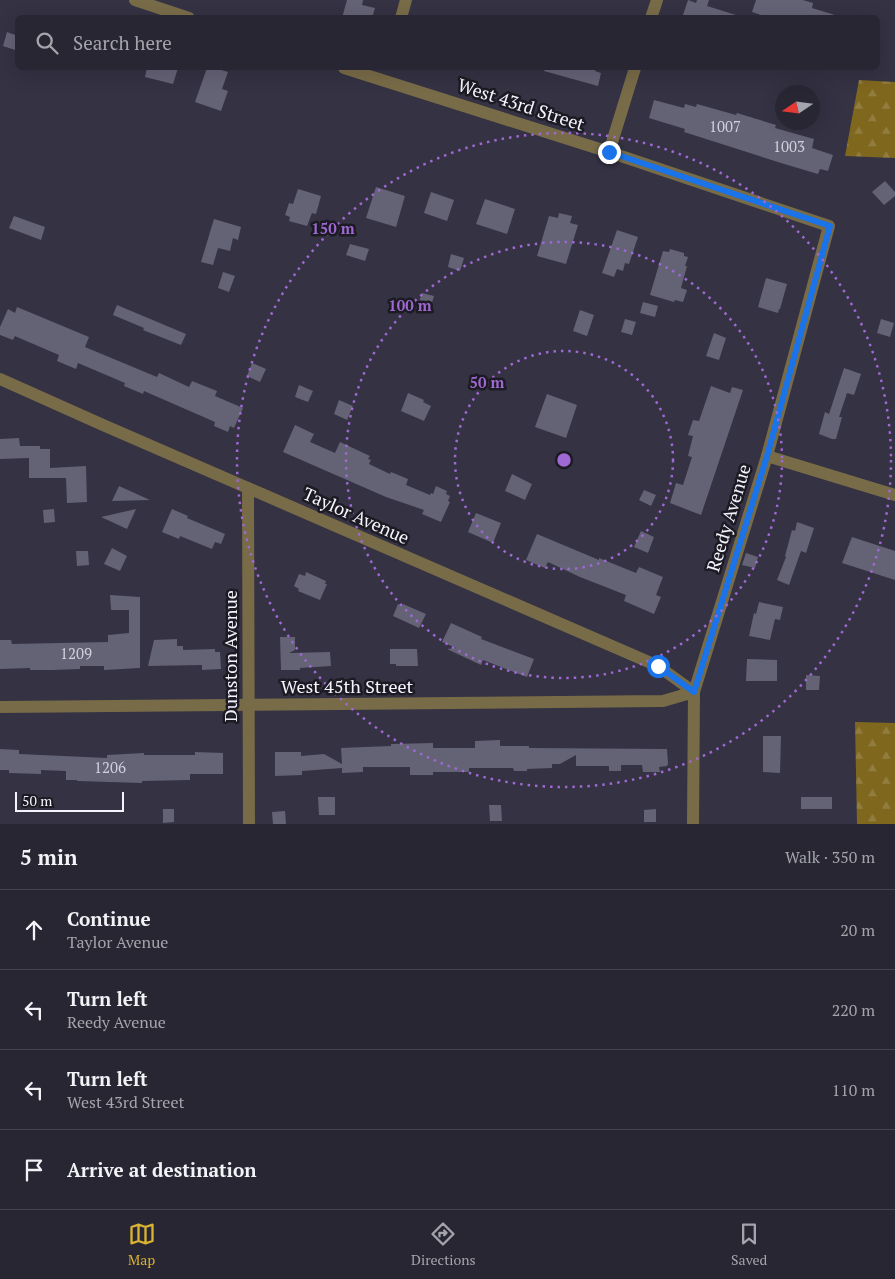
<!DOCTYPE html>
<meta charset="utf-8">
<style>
body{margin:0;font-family:"PT Serif",serif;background:#33323e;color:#f1f3f6}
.compass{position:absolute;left:775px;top:85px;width:45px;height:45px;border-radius:50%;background:#272632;box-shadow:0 5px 20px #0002;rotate:257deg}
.scale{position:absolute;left:15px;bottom:12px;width:109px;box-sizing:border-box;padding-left:5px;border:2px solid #f4f3fe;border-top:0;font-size:14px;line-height:18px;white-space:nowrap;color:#f4f3fe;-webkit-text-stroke:4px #1c1b23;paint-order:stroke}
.stop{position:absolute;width:15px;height:15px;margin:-11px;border:4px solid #1a73e8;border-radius:50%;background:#fff}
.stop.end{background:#1a73e8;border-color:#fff;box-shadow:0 1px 5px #0008}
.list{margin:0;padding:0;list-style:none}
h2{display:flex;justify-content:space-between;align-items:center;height:65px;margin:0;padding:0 20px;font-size:21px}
h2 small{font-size:16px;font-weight:400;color:#a4a5ac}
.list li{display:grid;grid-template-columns:32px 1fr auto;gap:15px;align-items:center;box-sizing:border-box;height:80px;padding:0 20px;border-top:1px solid #43434d}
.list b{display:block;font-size:19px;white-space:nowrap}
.list p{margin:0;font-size:16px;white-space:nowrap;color:#a4a5ac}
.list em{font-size:16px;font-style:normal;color:#a4a5ac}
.icon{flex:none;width:28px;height:28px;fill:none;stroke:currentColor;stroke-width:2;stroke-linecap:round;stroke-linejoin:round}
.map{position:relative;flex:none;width:895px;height:824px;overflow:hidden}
.search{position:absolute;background:#272632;box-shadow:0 5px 20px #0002;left:15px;right:15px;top:15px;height:55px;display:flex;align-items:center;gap:12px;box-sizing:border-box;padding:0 18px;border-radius:8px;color:#a4a5ac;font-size:19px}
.sheet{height:385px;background:#272632}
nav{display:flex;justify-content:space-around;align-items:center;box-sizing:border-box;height:70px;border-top:1px solid #43434d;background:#272632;font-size:14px;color:#a4a5ac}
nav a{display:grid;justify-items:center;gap:2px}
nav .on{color:#dab333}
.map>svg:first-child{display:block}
.forest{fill:url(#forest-firs)}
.building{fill:#646275}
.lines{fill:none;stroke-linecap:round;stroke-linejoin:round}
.minor{stroke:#786b48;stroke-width:12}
.route{stroke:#1a73e8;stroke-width:6}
.ring{fill:none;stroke:#9f68d2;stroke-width:2.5;stroke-dasharray:2.5 5}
.labels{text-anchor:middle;stroke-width:5;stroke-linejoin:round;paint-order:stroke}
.number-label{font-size:15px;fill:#d0cfdc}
.street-label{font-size:18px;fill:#f4f3fe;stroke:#1c1b23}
.centre{fill:#9f68d2;stroke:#1c1b23;stroke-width:2.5}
.ring-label{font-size:15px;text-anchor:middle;font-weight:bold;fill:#9f68d2;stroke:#1c1b23;stroke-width:5;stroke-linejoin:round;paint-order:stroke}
</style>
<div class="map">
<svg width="895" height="824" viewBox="0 0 895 824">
<defs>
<pattern id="forest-firs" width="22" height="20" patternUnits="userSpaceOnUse" patternTransform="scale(1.25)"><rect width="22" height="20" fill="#7f671e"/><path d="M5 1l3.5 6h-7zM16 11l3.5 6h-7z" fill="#927d40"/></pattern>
</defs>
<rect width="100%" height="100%" fill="#343243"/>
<g class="forest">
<path d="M859,80L895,82V158L845,156Z"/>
<path d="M855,722L895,723V824H857Z"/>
</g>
<g class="building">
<path d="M347,0H363L362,5L375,8L372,18H342Z"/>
<path d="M688,0L696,3L697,0H709L707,6L736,15L735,18H682Z"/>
<path d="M756,0H803L813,3L812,8L835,15V18H770L752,12Z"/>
<path d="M7,32L18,36V51L3,46Z"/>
<path d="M147,68H178L173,84L145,77Z"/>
<path d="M207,68H214L228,72L222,89L228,91L221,111L195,102Z"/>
<path d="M545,68H596L595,71L601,73L598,86L544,71Z"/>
<path d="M654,100L684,108L685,104L696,107L697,104L736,115L737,113L776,125L775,128L814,139L812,148L833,155L828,171L820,169L818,174L781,163L684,132L685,129L649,118Z"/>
<path d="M885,181L895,192V196L884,205L872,192Z"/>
<path d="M376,187L405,196L396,227L366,218Z"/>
<path d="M298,189L321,196L316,214L312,213L307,226L289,221L290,217L285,215L289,203L293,204Z"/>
<path d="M431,192L454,200L447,221L424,213Z"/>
<path d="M485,199L515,209L507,234L476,224Z"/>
<path d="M559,213L572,216L570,223L578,225L566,264L537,256L549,216L558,218Z"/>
<path d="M14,216L45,227L41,240L9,228Z"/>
<path d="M214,219L241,227L238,240L233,238L230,251L218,248L213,265L201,262Z"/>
<path d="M617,230L638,237L629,264L625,263L623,271L617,269L614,277L602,273Z"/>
<path d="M350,244L369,249L365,261L346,255Z"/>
<path d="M670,249L684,253V256L688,257L685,266H687L681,288L687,290L683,302L675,300L674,302L650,295L663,251L669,252Z"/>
<path d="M451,254L464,258L460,271L448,267Z"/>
<path d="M223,272L235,276L229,292L218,288Z"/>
<path d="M766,278L787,284L780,309H779L778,313L758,307Z"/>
<path d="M422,293L434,296L430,309L418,305Z"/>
<path d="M643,302L658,306L655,317L640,313Z"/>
<path d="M117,305L186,334L181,345L143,330L144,328L113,315Z"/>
<path d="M17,307L89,337L85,347L157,377L159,373L189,387L192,381L217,391L215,396L243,408L234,428L230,426L228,432L214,426L215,422L144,391L143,394L124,386L125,383L78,363L76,369L57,361L59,355L17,337L15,336L13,340L0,335V327L8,309L15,313Z"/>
<path d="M580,310L594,315L587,336L573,331Z"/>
<path d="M625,319L636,322L632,335L621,332Z"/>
<path d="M881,319L894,323L890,337L877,333Z"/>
<path d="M714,333L726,338L719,360L706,356Z"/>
<path d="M252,363L266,369L260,382L247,376Z"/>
<path d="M844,368L861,374L854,395L847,393L839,417H842L836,439H832L819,434L825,412L829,414Z"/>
<path d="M299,385L313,391L308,402L295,397Z"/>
<path d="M711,386L730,393L732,387L743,390L701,515L670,503L676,483L683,485L692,457L688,456L693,436L688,435L693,420L699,421Z"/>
<path d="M408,393L424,400L423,402L431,406L424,421L401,411Z"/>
<path d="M547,394L577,405L566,438L535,427Z"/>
<path d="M339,400L353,406L347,420L334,414Z"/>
<path d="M295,425L314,434L310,442L335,453L340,442L370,456L368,459L371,460L369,464L390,474L391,472L408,479L406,485L430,495L431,493L433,494L436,486L447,491L446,494L450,496L448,501L450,502L441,522L422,514L424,510L386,497L283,452Z"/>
<path d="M19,438L20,446H40V449H50V468L86,466L87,502L67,503L66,478H29V458L0,459V439Z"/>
<path d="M512,474L532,484L525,500L505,491Z"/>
<path d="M119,486L150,500L112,501Z"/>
<path d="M644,490L656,495L651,506L639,500Z"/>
<path d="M54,509L55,522L44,523L43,510Z"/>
<path d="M136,509L127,529L101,517Z"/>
<path d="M172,509L188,516L187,518L225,534L221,544L215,542L212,549L180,536L179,539L162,532Z"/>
<path d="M476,513L501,523L493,543L468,532Z"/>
<path d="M797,522L814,528L806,553L801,551L789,585L777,580L786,557L785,556L792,530L795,531Z"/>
<path d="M641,531L654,537L648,553L634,547Z"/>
<path d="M537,534L599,560V558L636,573L639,567L663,577L656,595L661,597L654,614L624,601L626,595L580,577L548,562L545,568L526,560Z"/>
<path d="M852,537L895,551V580L842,563Z"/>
<path d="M112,548L127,556L120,571L104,564Z"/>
<path d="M76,551H88L89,565L77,566Z"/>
<path d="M746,553L758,557L755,568L742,565Z"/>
<path d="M306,572L326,581L325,584H327L320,600L298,591L299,589L294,586L299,574L305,576Z"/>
<path d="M110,595L140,597V668L104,670V666H80V669L52,670H30V668L0,669V640H11L12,644L108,642V635L129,633V610H111Z"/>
<path d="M759,602L783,607L780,620L775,619L770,640L749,636L754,613L756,614Z"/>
<path d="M398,604L402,606L403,604L426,614L419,628L393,616Z"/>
<path d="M451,623L482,637L481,639L534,659L527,677L483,660L481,665L447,649L456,648L442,642Z"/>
<path d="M280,637H295V650L289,653L330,652L331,666L300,668V670H281Z"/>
<path d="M177,639V646H183V650L215,649V652H220L221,669L202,670V665L148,666L154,640Z"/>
<path d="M390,649H417L418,666H396V664H390Z"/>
<path d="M747,659L777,660V681H746Z"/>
<path d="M806,675L820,676L819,690H806Z"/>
<path d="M763,736H781L780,773L763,772Z"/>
<path d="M500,740V746H529V748L667,749L668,764L667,766L659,767L660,772H643L642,765H621V771H609V766H576V755L560,764H552V768L527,769V771H514L513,768H469V772H433V775H410V767H363V772L342,773V768L302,771V775L275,776V752H301V756L324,754L342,764L341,748L391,746V744L433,743V748H475V741Z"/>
<path d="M0,749L19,750V754L107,758V755L144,753V755H195V752L223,753V774H190V780L142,781V783L77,781V780H66V771L41,770V774L9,773V770H0Z"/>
<path d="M318,797H335V815H319Z"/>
<rect x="801" y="797" width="31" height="12"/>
<path d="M489,805H501L502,821H490Z"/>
<path d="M163,809H174V822L163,823Z"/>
<path d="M656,809V822H644V810Z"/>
<path d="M285,811L286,824H273L272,812Z"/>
</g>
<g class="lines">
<g class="minor">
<path d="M135,0L189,18"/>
<path d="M401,18L406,0"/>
<path d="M651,18L657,0"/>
<path d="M344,68L609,152L829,226L767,456L694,692L693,824"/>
<path d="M609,152L635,68"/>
<path d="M0,379L103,425L658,666L694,692"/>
<path d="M767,456L895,495"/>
<path d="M248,488L249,824"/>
<path d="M0,707L663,701L694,692"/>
</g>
</g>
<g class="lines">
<path class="route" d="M609,152L830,226L767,456L694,692L658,666"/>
</g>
<g class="ring">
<circle cx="564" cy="460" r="109"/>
<circle cx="564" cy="460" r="218"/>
<circle cx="564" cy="460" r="327"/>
</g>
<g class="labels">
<g class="number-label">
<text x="725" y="132">1007</text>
<text x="789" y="152">1003</text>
<text x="76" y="659">1209</text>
<text x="110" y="773">1206</text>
</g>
<g class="street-label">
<text transform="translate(521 105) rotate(18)" y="6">West 43rd Street</text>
<text transform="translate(356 516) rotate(24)" y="6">Taylor Avenue</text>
<text transform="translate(729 518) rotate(-73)" y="6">Reedy Avenue</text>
<text transform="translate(231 656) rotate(-90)" y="6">Dunston Avenue</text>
<text x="347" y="693">West 45th Street</text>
</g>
</g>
<circle cx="564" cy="460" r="8" class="centre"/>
<g class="ring-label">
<text x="333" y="234">150 m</text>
<text x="410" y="311">100 m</text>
<text x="487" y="388">50 m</text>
</g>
</svg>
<svg class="compass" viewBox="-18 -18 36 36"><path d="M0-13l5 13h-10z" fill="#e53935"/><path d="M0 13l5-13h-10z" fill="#a4a5ac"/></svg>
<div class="scale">50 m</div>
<div class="stop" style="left:658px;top:666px"></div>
<div class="stop end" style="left:609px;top:152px"></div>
<div class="search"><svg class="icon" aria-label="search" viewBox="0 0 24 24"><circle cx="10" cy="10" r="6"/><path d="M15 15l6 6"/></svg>Search here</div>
</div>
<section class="sheet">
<h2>5 min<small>Walk · 350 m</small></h2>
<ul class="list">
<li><svg class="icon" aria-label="ahead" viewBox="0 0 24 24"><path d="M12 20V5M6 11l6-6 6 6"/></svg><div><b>Continue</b><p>Taylor Avenue</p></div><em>20 m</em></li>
<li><svg class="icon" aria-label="left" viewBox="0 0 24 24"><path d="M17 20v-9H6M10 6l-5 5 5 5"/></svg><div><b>Turn left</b><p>Reedy Avenue</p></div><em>220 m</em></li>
<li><svg class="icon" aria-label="left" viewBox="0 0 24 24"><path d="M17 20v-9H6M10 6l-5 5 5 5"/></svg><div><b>Turn left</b><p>West 43rd Street</p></div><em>110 m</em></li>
<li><svg class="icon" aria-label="arrive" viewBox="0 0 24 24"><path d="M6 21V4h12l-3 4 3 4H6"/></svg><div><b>Arrive at destination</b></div></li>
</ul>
</section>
<nav>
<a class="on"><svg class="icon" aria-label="map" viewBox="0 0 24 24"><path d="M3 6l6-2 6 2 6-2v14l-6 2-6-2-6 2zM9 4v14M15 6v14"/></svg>Map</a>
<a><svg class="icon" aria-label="directions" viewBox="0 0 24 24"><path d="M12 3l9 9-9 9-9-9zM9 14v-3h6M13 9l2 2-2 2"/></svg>Directions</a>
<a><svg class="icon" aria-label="saved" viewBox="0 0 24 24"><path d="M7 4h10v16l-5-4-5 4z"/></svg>Saved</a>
</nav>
